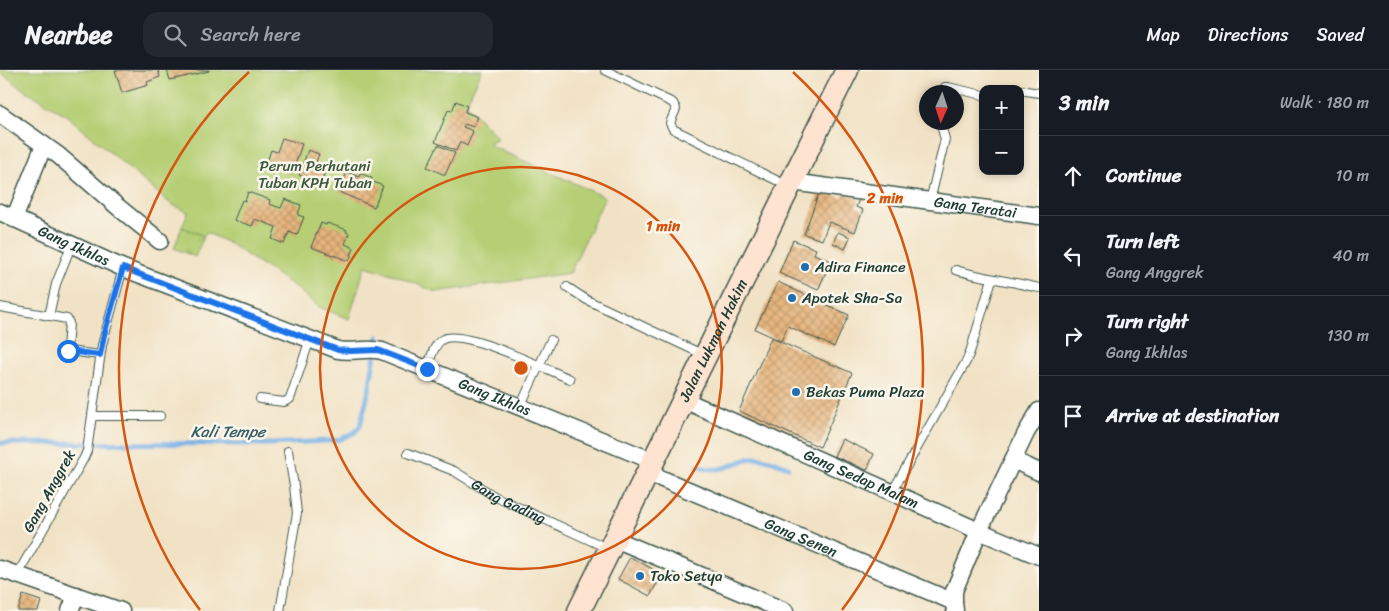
<!DOCTYPE html>
<meta charset="utf-8">
<style>
body{margin:0;font-family:Sriracha,sans-serif;background:#242831;color:#f1f3f6}
.controls{position:absolute;right:15px;top:15px;display:grid;overflow:hidden;border-radius:10px;box-shadow:0 2px 8px #0003}
.controls button{width:45px;height:45px;display:grid;place-items:center;padding:0;border:0;border-bottom:1px solid #363941;background:#171b24;color:#f1f3f6;font:25px sans-serif}
.compass{position:absolute;left:919px;top:15px;width:45px;height:45px;border-radius:50%;background:#171b24;box-shadow:0 2px 8px #0003;rotate:183deg}
.stop{position:absolute;width:15px;height:15px;margin:-11px;border:4px solid #1a73e8;border-radius:50%;background:#fff}
.stop.end{background:#1a73e8;border-color:#fff;box-shadow:0 1px 5px #0008}
.list{margin:0;padding:0;list-style:none}
h2{display:flex;justify-content:space-between;align-items:center;height:65px;margin:0;padding:0 20px;font-size:21px}
h2 small{font-size:16px;font-weight:400;color:#9ea1a6}
.list li{display:grid;grid-template-columns:32px 1fr auto;gap:15px;align-items:center;box-sizing:border-box;height:80px;padding:0 20px;border-top:1px solid #363941}
.list b{display:block;font-size:19px;white-space:nowrap}
.list p{margin:0;font-size:16px;white-space:nowrap;color:#9ea1a6}
.list em{font-size:16px;font-style:normal;color:#9ea1a6}
.icon{flex:none;width:28px;height:28px;fill:none;stroke:currentColor;stroke-width:2;stroke-linecap:round;stroke-linejoin:round}
.map{position:relative;flex:none;width:1039px;height:541px;overflow:hidden}
header{display:flex;align-items:center;gap:30px;box-sizing:border-box;height:70px;padding:0 25px;background:#171b24;border-bottom:1px solid #363941}
header strong{font-size:24px}
nav{display:flex;gap:28px;margin-inline-start:auto;font-size:18px}
.search{width:350px;height:45px;background:#242831;display:flex;align-items:center;gap:12px;box-sizing:border-box;padding:0 18px;border-radius:15px;color:#9ea1a6;font-size:19px}
main{display:flex}
aside{flex:1;background:#171b24}
.map>svg:first-child{display:block}
.grass{fill:url(#grass-tufts);stroke:#6a8654}
.green{fill:#b6cf74;stroke:#6a8654}
.lines{fill:none;stroke-linecap:round;stroke-linejoin:round}
.stream{stroke:#75aee5;stroke-width:5}
.building{fill:url(#building-cross-hatch)}
.service-casing{stroke:#3e564a;stroke-width:10}
.minor-casing{stroke:#3e564a;stroke-width:19}
.secondary-casing{stroke:#3e564a;stroke-width:25}
.service{stroke:#fff;stroke-width:8}
.minor{stroke:#fff;stroke-width:16}
.secondary{stroke:#fee3d1;stroke-width:22}
.route{stroke:#1a73e8;stroke-width:6}
.ring{fill:none;stroke:#d45610;stroke-width:2.5}
.poi-dot{fill:#1f6fb2;stroke:#fbf7ec;stroke-width:2}
.labels{text-anchor:middle;stroke-width:5;stroke-linejoin:round;paint-order:stroke}
.park-label{font-size:15px;fill:#3d5a41;stroke:#fbf7ec}
.street-label{font-size:15px;fill:#1f3d34;stroke:#fbf7ec}
.poi-label{font-size:15px;fill:#1f3d34;stroke:#fbf7ec;text-anchor:start}
.water-label{font-size:16px;font-style:italic;fill:#395f69;stroke:#fbf7ec}
.centre{fill:#d45610;stroke:#fbf7ec;stroke-width:2.5}
.ring-label{font-size:15px;text-anchor:middle;font-weight:bold;fill:#d45610;stroke:#fbf7ec;stroke-width:5;stroke-linejoin:round;paint-order:stroke}
</style>
<header>
<strong>Nearbee</strong>
<div class="search"><svg class="icon" aria-label="search" viewBox="0 0 24 24"><circle cx="10" cy="10" r="6"/><path d="M15 15l6 6"/></svg>Search here</div>
<nav><a>Map</a><a>Directions</a><a>Saved</a></nav>
</header>
<main>
<div class="map">
<svg width="1039" height="541" viewBox="0 0 1039 541">
<defs>
<pattern id="grass-tufts" width="24" height="20" patternUnits="userSpaceOnUse" patternTransform="scale(1.25)"><rect width="24" height="20" fill="#b6cf74"/><path d="M3 7l-1-3M5 7V3M7 7l1-3M15 17l-1-3M17 17v-4M19 17l1-3" fill="none" stroke="#93a960"/></pattern>
<pattern id="building-cross-hatch" width="8" height="8" patternUnits="userSpaceOnUse" patternTransform="scale(1.25)"><rect width="8" height="8" fill="#e7b57d"/><path d="M0 0l8 8M0 8l8-8" fill="none" stroke="#bb9467"/></pattern>
</defs>
<rect width="100%" height="100%" fill="#fbf7ec"/>
<filter id="ink" filterUnits="userSpaceOnUse"><feTurbulence type="fractalNoise" baseFrequency=".02" numOctaves="2"/><feDisplacementMap in="SourceGraphic" scale="10" xChannelSelector="R" yChannelSelector="G"/><feConvolveMatrix kernelMatrix="1 2 1 2 8 2 1 2 1" color-interpolation-filters="sRGB"/></filter>
<filter id="wash" filterUnits="userSpaceOnUse"><feTurbulence type="fractalNoise" baseFrequency=".0096" numOctaves="4" result="noise"/><feDisplacementMap in="SourceGraphic" scale="20" xChannelSelector="R" yChannelSelector="G"/><feGaussianBlur stdDeviation="1.12" result="paint"/><feColorMatrix in="noise" values="0 0 0 0 0 0 0 0 0 0 0 0 0 0 0 0 0 1.4 0 .05"/><feComposite in="paint" operator="in"/></filter>
<g filter="url(#wash)">
<rect width="100%" height="100%" fill="#f1e2c5"/>
<path class="grass" d="M182,157L204,166L195,187L174,178Z"/>
<path class="green" d="M0,0H482L466,34L498,68L489,73L493,77L605,127L570,203L436,222L395,205L365,196L349,249L319,237L294,216L230,174L206,162L204,166L182,157L188,142L171,134L66,45L23,19L0,2Z"/>
<g class="lines">
<g class="stream">
<path d="M0,373L268,374L328,371L341,369L355,362L360,356L369,320L378,267"/>
<path d="M698,396C727,407 737,386 761,388C770,389 780,394 788,397"/>
</g>
</g>
<g id="blocks">
<g class="building">
<path d="M115,0H158L160,7L147,12L148,15L122,23Z"/>
<path d="M167,0H209V1L170,10Z"/>
<path d="M456,31L467,36L465,42L478,47L473,57L465,54L463,57L473,61L467,76L460,72L456,81L435,72L448,40L452,41Z"/>
<path d="M282,68L302,74L292,104L266,95L271,80L277,82Z"/>
<path d="M438,75L455,83L445,105L427,97Z"/>
<path d="M308,80L319,84L316,92L327,97L320,114L299,105Z"/>
<path d="M347,102L359,107L360,103L372,108L371,111L383,116L374,137L339,122Z"/>
<path d="M820,120L842,128L844,123L859,129L856,137L863,140L855,162L829,152L822,170L804,164Z"/>
<path d="M248,122L270,130L269,134L281,138L285,129L301,135L298,145L304,147L297,165L289,162L284,174L272,169L276,157L255,149L252,156L234,150L242,130L245,131Z"/>
<path d="M321,153L326,155L327,153L347,160L346,162L349,163L345,174L354,178L349,191L311,177Z"/>
<path d="M838,162L850,167L845,179L833,173Z"/>
<path d="M793,170L816,179L814,184L831,191L818,220L779,203Z"/>
<path d="M778,212L849,245L834,277L788,256L781,271L755,259Z"/>
<path d="M771,268L852,303L820,377L739,341Z"/>
<path d="M842,369L874,384L867,400L834,386Z"/>
<path d="M630,487L662,504L650,526L618,509Z"/>
<path d="M23,525L41,531L38,541H18Z"/>
</g>
</g>
</g>
<g filter="url(#ink)">
<use href="#blocks" fill-opacity="0" stroke="#3e564a" stroke-width="1"/>
<g class="lines">
<g class="service-casing">
<g id="service">
<path d="M605,0L673,33L676,39L670,53L673,59L788,116"/>
<path d="M1020,20L1039,23"/>
<path d="M944,22L945,17H948L983,25"/>
<path d="M930,131L945,69L940,52"/>
<path d="M956,200C983,208 1011,211 1039,218"/>
<path d="M567,217L587,230L704,285"/>
<path d="M0,237L67,249L69,253L67,279L68,281L100,285"/>
<path d="M49,246L56,214L71,176"/>
<path d="M427,299C430,290 434,273 443,269C464,259 546,299 570,309"/>
<path d="M260,329L284,332L290,329L310,269"/>
<path d="M520,337L551,270"/>
<path d="M92,346H160"/>
<path id="s1" d="M408,383L454,401L496,427L607,478"/>
<path d="M892,422L967,290L971,279L992,209"/>
<path d="M17,505L84,388L87,381L102,275L123,198"/>
<path d="M280,541L297,443L294,416L288,381"/>
</g>
</g>
<g class="minor-casing">
<g id="minor">
<path d="M0,44L58,85L118,137L160,171"/>
<path id="s2" d="M792,112L1039,146"/>
<path id="s3" d="M0,142L123,198L338,280C353,283 368,277 382,281L653,391"/>
<path d="M14,149L44,75"/>
<path id="s4" d="M684,330L979,461L1039,486"/>
<path d="M1013,390L1039,402"/>
<path id="s5" d="M648,403L954,532"/>
<path d="M615,469L785,541"/>
<path d="M0,499L121,541"/>
<path d="M70,541L76,525"/>
<path d="M955,541L954,532V521L979,461L1026,363L1039,341"/>
</g>
</g>
<g class="secondary-casing">
<g id="secondary">
<path id="s6" d="M579,541L847,0"/>
</g>
</g>
<use href="#service" class="service"/>
<use href="#minor" class="minor"/>
<use href="#secondary" class="secondary"/>
</g>
</g>
<g class="lines" filter="url(#ink)">
<path class="route" d="M68,281L100,285L104,265L123,198L338,280L350,281L378,280L427,299"/>
</g>
<g class="ring">
<circle cx="521" cy="298" r="201"/>
<path d="M200 540A402 402 0 0 1 249 2M793 2A402 402 0 0 1 842 540"/>
</g>
<g class="poi-dot">
<circle cx="805" cy="197" r="5"/>
<circle cx="792" cy="228" r="5"/>
<circle cx="796" cy="322" r="5"/>
<circle cx="640" cy="506" r="5"/>
</g>
<g class="labels">
<g class="park-label">
<text x="315" y="101">Perum Perhutani<tspan x="315" dy="17">Tuban KPH Tuban</tspan></text>
</g>
<g class="street-label">
<text dy="5" stroke="none"><textPath href="#s2" startOffset="185">Gang Teratai</textPath></text>
<text dy="5" stroke="none"><textPath href="#s3" startOffset="81">Gang Ikhlas</textPath></text>
<text dy="5" stroke="none"><textPath href="#s6" startOffset="302">Jalan Lukman Hakim</textPath></text>
<text dy="5" stroke="none"><textPath href="#s3" startOffset="531">Gang Ikhlas</textPath></text>
<text dy="5" stroke="none"><textPath href="#s4" startOffset="194">Gang Sedap Malam</textPath></text>
<text transform="translate(49 421) rotate(-61)" y="5">Gang Anggrek</text>
<text dy="5" stroke="none"><textPath href="#s1" startOffset="112">Gang Gading</textPath></text>
<text dy="5" stroke="none"><textPath href="#s5" startOffset="166">Gang Senen</textPath></text>
</g>
<g class="poi-label">
<text x="815" y="202">Adira Finance</text>
<text x="802" y="233">Apotek Sha-Sa</text>
<text x="806" y="327">Bekas Puma Plaza</text>
<text x="650" y="511">Toko Setya</text>
</g>
<g class="water-label">
<text x="228" y="367">Kali Tempe</text>
</g>
</g>
<circle cx="521" cy="298" r="8" class="centre"/>
<g class="ring-label">
<text x="885" y="133">2 min</text>
<text x="663" y="161">1 min</text>
</g>
</svg>
<div class="controls">
<button>+</button>
<button>−</button>
</div>
<svg class="compass" viewBox="-18 -18 36 36"><path d="M0-13l5 13h-10z" fill="#e53935"/><path d="M0 13l5-13h-10z" fill="#9ea1a6"/></svg>
<div class="stop" style="left:68px;top:281px"></div>
<div class="stop end" style="left:427px;top:299px"></div>
</div>
<aside>
<h2>3 min<small>Walk · 180 m</small></h2>
<ul class="list">
<li><svg class="icon" aria-label="ahead" viewBox="0 0 24 24"><path d="M12 20V5M6 11l6-6 6 6"/></svg><div><b>Continue</b></div><em>10 m</em></li>
<li><svg class="icon" aria-label="left" viewBox="0 0 24 24"><path d="M17 20v-9H6M10 6l-5 5 5 5"/></svg><div><b>Turn left</b><p>Gang Anggrek</p></div><em>40 m</em></li>
<li><svg class="icon" aria-label="right" viewBox="0 0 24 24"><path d="M7 20v-9h11M14 6l5 5-5 5"/></svg><div><b>Turn right</b><p>Gang Ikhlas</p></div><em>130 m</em></li>
<li><svg class="icon" aria-label="arrive" viewBox="0 0 24 24"><path d="M6 21V4h12l-3 4 3 4H6"/></svg><div><b>Arrive at destination</b></div></li>
</ul>
</aside>
</main>
